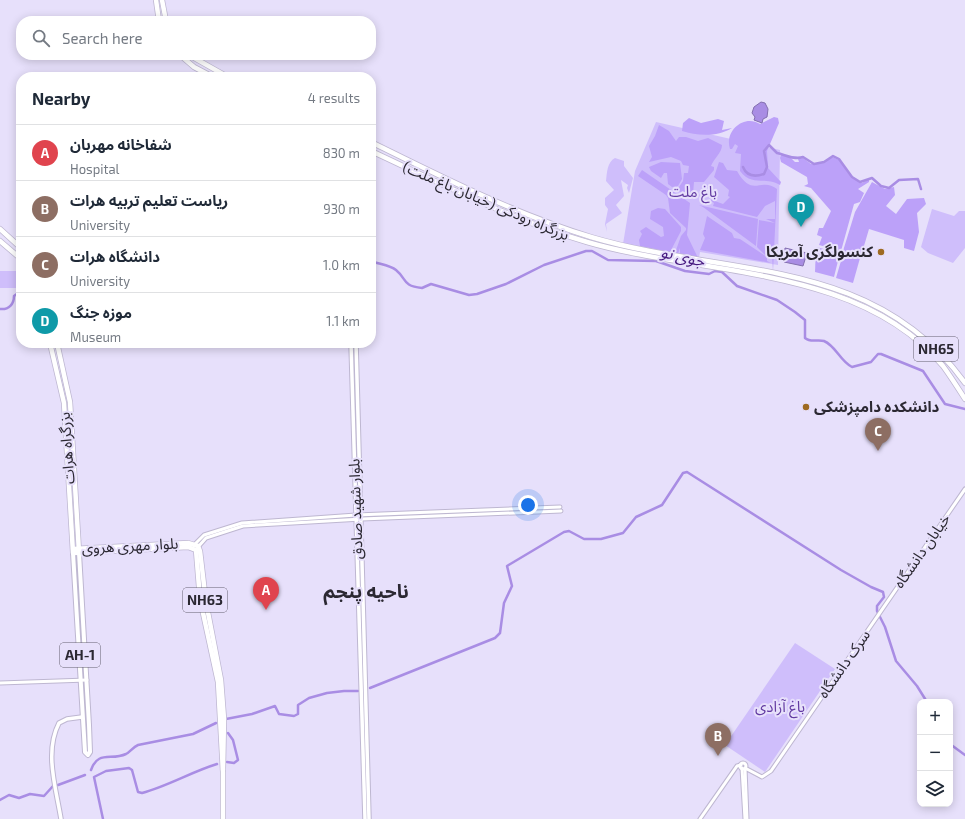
<!DOCTYPE html>
<meta charset="utf-8">
<style>
body{margin:0;font-family:"Exo 2","Noto Sans Arabic",sans-serif;background:#f6f6f7;color:#1f2937}
.controls{position:absolute;right:12px;bottom:12px;display:grid;overflow:hidden;border-radius:8px;box-shadow:0 2px 10px #0003}
.controls button{width:36px;height:36px;display:grid;place-items:center;padding:0;border:0;border-bottom:1px solid #e0e1e3;background:#fff;color:#1f2937;font:20px sans-serif}
.you{position:absolute;left:528px;top:505px;width:14px;height:14px;margin:-10px;border:3px solid #fff;border-radius:50%;background:#1a73e8;box-shadow:0 0 0 6px #1a73e833}
.badge{display:grid;place-items:center;width:26px;height:26px;border-radius:50%;background:#9e6a21;color:#fff;font-size:13px;font-weight:700}
.pin{position:absolute;translate:-50% -33px;filter:drop-shadow(0 1px 2px #0008)}
.pin::after{content:'';position:absolute;top:21px;width:14px;height:12px;background:inherit;clip-path:polygon(0 0,100% 0,50% 100%)}
.list{margin:0;padding:0;list-style:none}
h2{display:flex;justify-content:space-between;align-items:center;height:52px;margin:0;padding:0 16px;font-size:17px}
h2 small{font-size:13px;font-weight:400;color:#747a83}
.list li{display:grid;grid-template-columns:26px 1fr auto;gap:12px;align-items:center;box-sizing:border-box;height:56px;padding:0 16px;border-top:1px solid #e0e1e3}
.list b{display:block;font-size:15px;white-space:nowrap}
.list p{margin:0;font-size:13px;white-space:nowrap;color:#747a83}
.list em{font-size:13px;font-style:normal;color:#747a83}
.icon{flex:none;width:22px;height:22px;fill:none;stroke:currentColor;stroke-width:2;stroke-linecap:round;stroke-linejoin:round}
.map{position:relative;flex:none;width:965px;height:819px;overflow:hidden}
.search{position:absolute;background:#fff;box-shadow:0 2px 10px #0003;left:16px;top:16px;width:360px;height:44px;display:flex;align-items:center;gap:10px;box-sizing:border-box;padding:0 14px;border-radius:16px;color:#747a83;font-size:15px}
.panel{position:absolute;background:#fff;box-shadow:0 2px 10px #0003;left:16px;top:72px;width:360px;height:276px;border-radius:16px}
.map>svg:first-child{display:block}
.green{fill:#cfbefb}
.forest{fill:#bca1f9}
.water{fill:#a98de4;stroke:#836faf}
.lines{fill:none;stroke-linecap:round;stroke-linejoin:round}
.canal{stroke:#a98de4;stroke-width:2.5}
.tertiary-casing{stroke:#beb7d1;stroke-width:5}
.secondary-casing{stroke:#beb7d1;stroke-width:5.5}
.primary-casing{stroke:#beb7d1;stroke-width:6}
.trunk-casing{stroke:#beb7d1;stroke-width:6}
.tertiary{stroke:#fff;stroke-width:3}
.secondary{stroke:#fff;stroke-width:3.5}
.primary{stroke:#fff;stroke-width:4}
.trunk{stroke:#fff;stroke-width:4.5}
.poi-dot{fill:#9e6a21;stroke:#e7e0fb;stroke-width:1.5}
.labels{text-anchor:middle;stroke-width:4;stroke-linejoin:round;paint-order:stroke}
.shield{fill:#e7e0fb;stroke:#635f6e;stroke-width:1}
.shield-label{font-size:14px;font-weight:bold;fill:#2b2832}
.park-label{font-size:15px;fill:#633ca2;stroke:#e7e0fb}
.street-label{font-size:15px;fill:#2b2832;stroke:#e7e0fb}
.poi-label{font-size:15px;font-weight:bold;fill:#2b2832;stroke:#e7e0fb;text-anchor:end}
.water-label{font-size:16px;font-style:italic;fill:#46197f;stroke:#e7e0fb}
.district-label{font-size:19px;font-weight:bold;fill:#2b2832;stroke:#e7e0fb}
</style>
<div class="map">
<svg width="965" height="819" viewBox="0 0 965 819">
<rect width="100%" height="100%" fill="#e7e0fb"/>
<g class="green">
<path d="M656,122L780,150L778,265L700,252L699,258L623,244L635,171Z"/>
<path d="M615,158L624,161V166L633,178L629,193L627,188L628,185L621,180L624,196L616,205L622,213L606,224L607,232L605,224L608,209L605,205V198L614,190L606,181C607,173 607,162 615,158Z"/>
<path d="M932,209L954,216L959,211H965V248L953,263L928,253L921,247Z"/>
<path d="M0,271H21V285L16,288H0Z"/>
<path d="M795,643L835,669L765,772L725,745Z"/>
</g>
<g class="forest">
<path d="M774,117L778,118L779,123L767,151L768,168L781,182L780,185C765,176 752,187 740,171L741,154L735,153L738,146L735,144L732,149H730C724,131 744,114 760,124Z"/>
<path d="M689,118L701,123L718,119L724,121L722,130L732,128C718,137 697,136 682,131L683,123Z"/>
<path d="M659,125L669,131L676,141L679,137H686L698,141L708,138L722,145C722,153 714,158 711,166L714,167V170L704,182H694L693,194L685,195L677,190L683,181L684,173H688L689,166L683,165L681,161L671,157L649,162L652,157L649,146L655,136Z"/>
<path d="M781,154L789,156L795,162H799L798,159L803,158L811,164L824,162L833,157L839,160L852,177L862,183L869,179V182L858,189L864,193L860,202L854,204L841,251L819,245L822,237L817,235L819,228H823L831,211L811,188L804,186L808,184L807,177L781,162L780,158Z"/>
<path d="M661,162L680,163L682,179L678,186L672,187L668,184L667,173H664L661,178L651,171L649,167Z"/>
<path d="M719,162L723,163L727,170L737,171C753,199 761,176 777,189L773,271L772,254L766,256L757,247L759,220L775,223L766,219H775V201L765,206L757,217L713,206L714,203L710,200H712L723,204L730,197L728,196L729,190L714,177Z"/>
<path d="M642,170L690,203L687,235L698,258L680,254V248L678,254L675,253L681,236L686,230V228L670,213L668,198L666,195L638,176Z"/>
<path d="M872,182L885,189L894,187L895,195L886,206L896,214L907,199L924,198L926,204L917,213L919,232L914,251L904,248V240L869,229L861,256L843,251L855,212Z"/>
<path d="M699,205L758,219L756,246L703,207Z"/>
<path d="M658,208L665,209L681,227V231L670,252L640,246L639,240L642,234L640,231L646,227L661,237L664,236L663,227L650,219L651,211Z"/>
<path d="M707,216L732,233L734,238L740,239L767,257V261L771,263L700,250L705,238L703,234Z"/>
<path d="M816,247L840,253L834,277L815,272Z"/>
<path d="M843,254L860,258L853,283L836,278Z"/>
</g>
<g class="water">
<path d="M761,102L765,103L768,109L767,117L763,119L762,123L754,120L755,117L752,113L754,107Z"/>
<path d="M785,248L807,253L803,266L784,262Z"/>
</g>
<g class="lines">
<g class="canal">
<path d="M743,167C747,177 755,177 764,174L767,167L764,151L769,145L777,153C786,155 794,160 803,157L814,164L824,162L833,156L839,159L852,177L860,182L872,178L881,186L889,188L899,180L918,179L921,189"/>
<path d="M371,261C378,264 390,265 396,270C407,279 402,286 422,288L431,284L469,295L477,294L506,284L544,265L586,251H592L608,260L656,261L685,271L709,274L715,271L722,272L737,286L777,300L795,312L805,320V338C811,343 817,339 824,341C836,346 840,361 852,367L871,362L878,354H881L923,371L945,404L965,409"/>
<path d="M0,309C9,310 14,304 14,296L21,291"/>
<path d="M370,688L495,638L500,633L504,603L512,586L507,566L564,532L569,531L584,539H601L623,533L636,517L662,505L683,473L687,472L841,570L871,587L883,592L884,597L877,606V611L885,627L896,661L917,686L927,702"/>
<path d="M226,719L252,714L275,706L279,714L294,716L298,714V705L309,698L327,693L344,691H358"/>
<path d="M950,744L965,755"/>
<path d="M227,762L234,763L238,760L233,740L228,733"/>
<path d="M91,770C98,750 111,761 126,754C130,752 133,747 138,745L193,734L216,723"/>
<path d="M58,785L85,775"/>
<path d="M0,800L9,795L19,798L30,794L44,796L53,786"/>
<path d="M103,819L94,777L106,771L129,768L132,770L138,792L142,793C168,786 191,772 217,764"/>
</g>
<g class="tertiary-casing">
<g id="tertiary">
<path d="M194,545L204,535L242,523L356,515L560,507"/>
<path d="M198,547L206,538L243,526L362,519L561,511"/>
<path d="M0,683L87,680"/>
<circle cx="743" cy="766" r="3"/>
<path d="M742,768L745,819"/>
<path d="M700,819L737,766L741,765"/>
<path d="M747,819L745,768L762,777L771,771L965,489"/>
</g>
</g>
<g class="secondary-casing">
<g id="secondary">
<path d="M351,343L365,819"/>
<path d="M356,343L369,819"/>
<path d="M61,819C56,788 44,752 59,723L67,719L82,717"/>
</g>
</g>
<g class="primary-casing">
<path id="primary" d="M73,553L85,752L88,755L90,752L89,725L79,553"/>
</g>
<g class="trunk-casing">
<g id="trunk">
<path d="M156,0L159,21"/>
<path d="M162,0L166,21"/>
<path d="M180,55L194,67L213,77"/>
<path d="M189,55L228,77"/>
<path d="M371,142C442,177 515,214 591,237C725,277 873,255 965,383"/>
<path d="M371,151C442,184 512,220 587,242C703,276 859,265 943,366C951,377 958,388 965,399"/>
<path d="M0,229L21,248"/>
<path d="M0,241L21,259"/>
<path d="M50,343L64,403L73,553L188,547L196,550L200,599L218,682L223,772V819"/>
<path d="M57,343L70,402L79,552"/>
<path d="M73,549L188,543L198,546L200,551L206,602L221,680L224,719L223,770"/>
</g>
</g>
<use href="#tertiary" class="tertiary"/>
<use href="#secondary" class="secondary"/>
<use href="#primary" class="primary"/>
<use href="#trunk" class="trunk"/>
</g>
<g class="poi-dot">
<circle cx="881" cy="252" r="4"/>
<circle cx="806" cy="407" r="4"/>
</g>
<g class="labels">
<g class="shield">
<rect x="914" y="337" width="44" height="24" rx="3"/>
<rect x="183" y="588" width="44" height="24" rx="3"/>
<rect x="60" y="643" width="40" height="24" rx="3"/>
</g>
<g class="shield-label">
<text x="936" y="354">NH65</text>
<text x="205" y="605">NH63</text>
<text x="80" y="660">AH-1</text>
</g>
<g class="park-label">
<text x="693" y="197">باغ ملت</text>
<text x="780" y="712">باغ آزادی</text>
</g>
<g class="street-label">
<text transform="translate(486 201) rotate(23)" y="5">بزرگراه رودکی (خیابان باغ ملت)</text>
<text transform="translate(67 448) rotate(-94)" y="5">بزرگراه هرات</text>
<text transform="translate(356 509) rotate(-92)" y="5">بلوار شهید صادق</text>
<text transform="translate(130 546) rotate(-3)" y="5">بلوار مهری هروی</text>
<text transform="translate(922 551) rotate(-55)" y="5">خیابان دانشگاه</text>
<text transform="translate(844 664) rotate(-55)" y="5">سرک دانشگاه</text>
</g>
<g class="poi-label">
<text x="873" y="257">کنسولگری آمریکا</text>
<text x="814" y="412" text-anchor="start">دانشکده دامپزشکی</text>
</g>
<g class="water-label">
<text transform="translate(683 256) rotate(13)" y="6">جوی نو</text>
</g>
<g class="district-label">
<text x="366" y="598">ناحیه پنجم</text>
</g>
</g>
</svg>
<div class="controls">
<button>+</button>
<button>−</button>
<button><svg class="icon" aria-label="layers" viewBox="0 0 24 24"><path d="M12 4l9 5-9 5-9-5zM3 14l9 5 9-5"/></svg></button>
</div>
<div class="you"></div>
<div class="pin badge" style="left:266px;top:610px;background:#e0444e">A</div>
<div class="pin badge" style="left:718px;top:756px;background:#8d6e63">B</div>
<div class="pin badge" style="left:878px;top:451px;background:#8d6e63">C</div>
<div class="pin badge" style="left:801px;top:227px;background:#0f9aa8">D</div>
<div class="search"><svg class="icon" aria-label="search" viewBox="0 0 24 24"><circle cx="10" cy="10" r="6"/><path d="M15 15l6 6"/></svg>Search here</div>
<section class="panel">
<h2>Nearby<small>4 results</small></h2>
<ul class="list">
<li><span class="badge" style="background:#e0444e">A</span><div><b>شفاخانه مهربان</b><p>Hospital</p></div><em>830 m</em></li>
<li><span class="badge" style="background:#8d6e63">B</span><div><b>ریاست تعلیم تربیه هرات</b><p>University</p></div><em>930 m</em></li>
<li><span class="badge" style="background:#8d6e63">C</span><div><b>دانشگاه هرات</b><p>University</p></div><em>1.0 km</em></li>
<li><span class="badge" style="background:#0f9aa8">D</span><div><b>موزه جنگ</b><p>Museum</p></div><em>1.1 km</em></li>
</ul>
</section>
</div>
